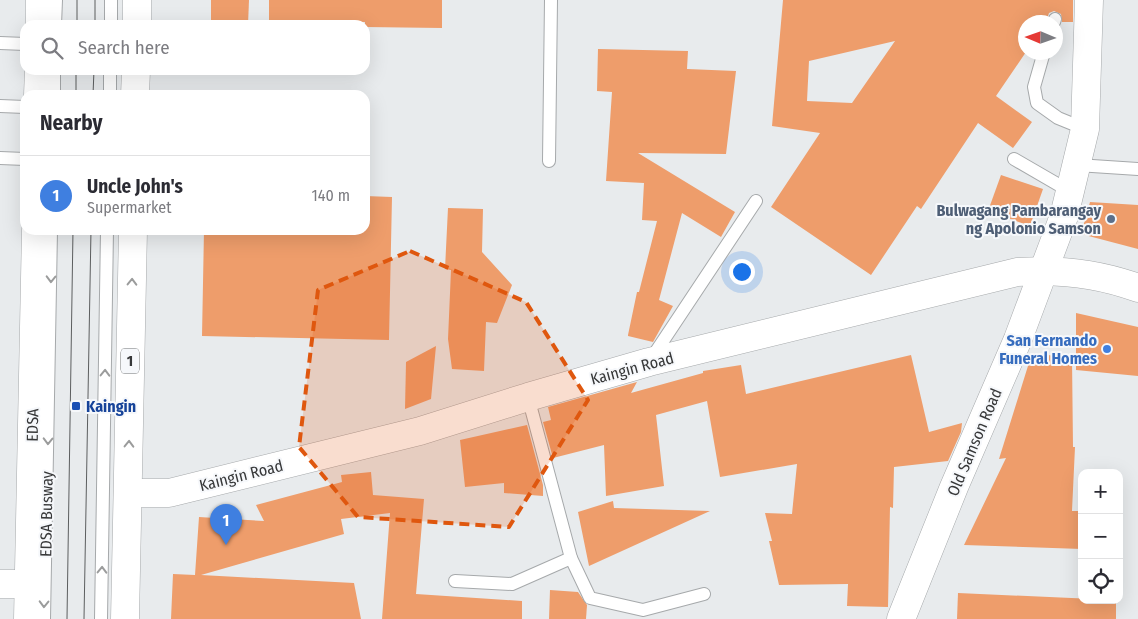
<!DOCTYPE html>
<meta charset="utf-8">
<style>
body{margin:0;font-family:"Fira Sans Condensed",sans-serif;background:#f7f7f7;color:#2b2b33}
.controls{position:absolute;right:15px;bottom:15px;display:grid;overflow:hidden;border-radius:10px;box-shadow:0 5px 20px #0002}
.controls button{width:45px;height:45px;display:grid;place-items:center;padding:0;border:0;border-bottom:1px solid #e1e1e2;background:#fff;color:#2b2b33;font:25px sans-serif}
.compass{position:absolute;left:1018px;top:15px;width:45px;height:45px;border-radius:50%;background:#fff;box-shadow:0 5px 20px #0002;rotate:272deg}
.you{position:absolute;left:741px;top:271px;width:18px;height:18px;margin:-12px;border:4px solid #fff;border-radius:50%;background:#1a73e8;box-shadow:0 0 0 8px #1a73e833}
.badge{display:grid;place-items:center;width:32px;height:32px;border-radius:50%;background:#111827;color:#fff;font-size:16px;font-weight:700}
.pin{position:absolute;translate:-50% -41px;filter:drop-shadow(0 1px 2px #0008)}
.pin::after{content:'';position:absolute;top:26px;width:18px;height:15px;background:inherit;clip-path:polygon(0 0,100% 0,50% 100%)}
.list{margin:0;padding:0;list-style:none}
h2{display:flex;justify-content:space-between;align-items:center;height:65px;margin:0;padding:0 20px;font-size:21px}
h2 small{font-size:16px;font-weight:400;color:#7c7c81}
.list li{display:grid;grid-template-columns:32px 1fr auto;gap:15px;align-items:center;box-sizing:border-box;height:80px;padding:0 20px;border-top:1px solid #e1e1e2}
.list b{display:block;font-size:19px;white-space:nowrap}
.list p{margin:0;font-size:16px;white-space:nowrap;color:#7c7c81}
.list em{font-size:16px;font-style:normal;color:#7c7c81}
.icon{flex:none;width:28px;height:28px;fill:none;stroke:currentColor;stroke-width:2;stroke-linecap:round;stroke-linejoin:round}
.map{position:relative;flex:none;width:1138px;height:619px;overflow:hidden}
.search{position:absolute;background:#fff;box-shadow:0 5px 20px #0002;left:20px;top:20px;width:350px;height:55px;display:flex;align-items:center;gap:12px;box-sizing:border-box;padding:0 18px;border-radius:15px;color:#7c7c81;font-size:19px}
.panel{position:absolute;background:#fff;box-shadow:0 5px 20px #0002;left:20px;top:90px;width:350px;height:145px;border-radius:15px}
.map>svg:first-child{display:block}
.building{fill:#ee9d6b;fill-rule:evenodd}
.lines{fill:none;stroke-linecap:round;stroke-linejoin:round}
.lane-casing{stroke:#a6a9ab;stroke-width:14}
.secondary-casing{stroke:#a6a9ab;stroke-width:29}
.highway-casing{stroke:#a6a9ab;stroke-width:29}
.lane{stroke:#fff;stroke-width:12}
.secondary{stroke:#fff;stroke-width:28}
.highway{stroke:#fff;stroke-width:28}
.tram{stroke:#5c5e5f;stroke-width:1}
.oneway{stroke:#9b9c9c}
.marked{fill:#df570e;fill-opacity:0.2;stroke:#df570e;stroke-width:4;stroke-dasharray:10 6;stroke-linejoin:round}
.service-dot{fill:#5c6f8a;stroke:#f6f8fb;stroke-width:2}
.shop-dot{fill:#3f7fe0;stroke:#f6f8fb;stroke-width:2}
.transit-dot{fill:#1a4fb4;stroke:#f6f8fb;stroke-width:2}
.labels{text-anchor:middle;stroke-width:4;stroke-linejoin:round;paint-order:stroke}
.shield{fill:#f6f8fb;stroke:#707273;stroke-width:1}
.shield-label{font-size:15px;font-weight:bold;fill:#373839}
.service-label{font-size:16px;font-weight:bold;fill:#4e5e75;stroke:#f6f8fb;text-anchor:end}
.shop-label{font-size:16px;font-weight:bold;fill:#366cbe;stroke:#f6f8fb;text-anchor:end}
.street-label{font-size:16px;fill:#373839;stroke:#f6f8fb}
.transit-label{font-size:16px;font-weight:bold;fill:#164399;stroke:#f6f8fb;text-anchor:start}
</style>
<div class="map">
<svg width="1138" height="619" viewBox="0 0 1138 619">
<rect width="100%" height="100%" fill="#e8ebed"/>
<g class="building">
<path d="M211,0H249L248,25H211Z"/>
<path d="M269,0H442V28L365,27V22L269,20Z"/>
<path d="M783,0H1073V22H1062L1061,14L1054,11L1049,13L1046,22H1026V52L996,96L1032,122L1013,148L978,123L921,209L917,206L871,275L771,207L820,133L772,126ZM895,41L852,103L807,101L809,61Z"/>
<path d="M598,49L688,51L687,69L736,71L726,154L638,153L735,212L721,237L682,213L659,300L673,306L653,342L628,336V335L637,292H639L657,221L642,220L644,183L606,181L612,92L597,91Z"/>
<path d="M1001,175L1043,189L1030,226L988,211Z"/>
<path d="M365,196L392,197L389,340L202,336L204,230H365Z"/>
<path d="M1090,202L1138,205V249L1081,234Z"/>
<path d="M448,208L483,209L482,252L512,285L497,323L486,322L484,371L452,369L448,339L451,270L445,269Z"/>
<path d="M1076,313L1138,327V376L1076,370Z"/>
<path d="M436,346L431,399L405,409L406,362Z"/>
<path d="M1032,353L1072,358L1073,447H1075L1072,511H1082V549L964,545L1006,458L999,459Z"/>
<path d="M911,355L929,432L962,423L961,432L948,461L894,467L893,508L890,507L888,607L847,606L848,584L779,585L769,541H772L765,513L792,514L797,464L720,477L707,401L656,415L664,486L606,496L604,445L553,458L543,422L551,420L548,407L637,382L631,393L703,373V371L741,365L746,394Z"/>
<path d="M527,425L543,485V496L504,493V483L465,487L460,440Z"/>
<path d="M371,472L373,495L424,499L416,594L522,601V619H382L390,513L341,519L344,534L201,575L354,583L361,619H171L173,574L195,575L199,517L264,521L256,505L342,482L341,475Z"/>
<path d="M613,501L614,508L710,511L589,566L578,512Z"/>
<path d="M550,590L578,592L587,605L586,619H549Z"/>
<path d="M958,593L1116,600V619H957Z"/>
</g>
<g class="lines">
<g class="lane-casing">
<g id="lane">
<path d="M1054,22L1055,19"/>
<path d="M55,25L56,0"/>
<path d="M111,25V0"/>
<path d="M0,43L25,44"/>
<path d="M1044,52L1034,87L1037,103L1058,118L1085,129"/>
<path d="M54,95V70"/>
<path d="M110,95V70"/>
<path d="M0,106L25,107"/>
<path d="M0,158L25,159"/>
<path d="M1014,159L1071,192"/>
<path d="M549,161L551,0"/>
<path d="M1077,165L1138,169"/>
<path d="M651,359L756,201"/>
<path d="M528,397L571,558L590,598L643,610L704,594"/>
<path d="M455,581L512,584L571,558"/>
<path d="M44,619L51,230"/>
<path d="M101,619L107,230"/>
</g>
</g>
<g class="secondary-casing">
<g id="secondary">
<path d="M128,493H169L420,431L528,397L649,362L1017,272C1059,269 1098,273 1138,288"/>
<path d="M0,584H29"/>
<path d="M901,619L954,487L1018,339L1064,216L1085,129L1089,0"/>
</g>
</g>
<g class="highway-casing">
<g id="highway">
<path d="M40,25V0"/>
<path d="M137,25V0"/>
<path d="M38,95L39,70"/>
<path d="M135,95L136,70"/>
<path d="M28,619L36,230"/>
<path d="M125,619L133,230"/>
</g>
</g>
<use href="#lane" class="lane"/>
<use href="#secondary" class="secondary"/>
<use href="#highway" class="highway"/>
<g class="tram">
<path d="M77,25V0"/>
<path d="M95,25V0"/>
<path d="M76,95V70"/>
<path d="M93,95L94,70"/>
<path d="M67,619L73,230"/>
<path d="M84,619L91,230"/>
</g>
</g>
<defs><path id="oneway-chevron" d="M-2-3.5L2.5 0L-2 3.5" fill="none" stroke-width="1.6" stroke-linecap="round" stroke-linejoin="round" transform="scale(1.25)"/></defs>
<g class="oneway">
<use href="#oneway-chevron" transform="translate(51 279) rotate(91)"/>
<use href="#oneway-chevron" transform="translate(132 282) rotate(-89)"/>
<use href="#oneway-chevron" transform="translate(105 373) rotate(-89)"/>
<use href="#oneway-chevron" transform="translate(48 441) rotate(91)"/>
<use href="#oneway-chevron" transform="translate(129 444) rotate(-89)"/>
<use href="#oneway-chevron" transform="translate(102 570) rotate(-89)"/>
<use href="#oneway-chevron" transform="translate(44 604) rotate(91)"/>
</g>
<path class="marked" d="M410,251L526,302L588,400L509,527L358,517L299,447L318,290Z"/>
<circle class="service-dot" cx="1111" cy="219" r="5"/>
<circle class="shop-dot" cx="1107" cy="349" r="5"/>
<rect class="transit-dot" x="71" y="401" width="10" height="10" rx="2.5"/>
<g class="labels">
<rect class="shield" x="121" y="348.5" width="18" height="25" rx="4"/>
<g class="shield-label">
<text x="130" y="366">1</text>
</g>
<g class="service-label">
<text x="1101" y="216">Bulwagang Pambarangay<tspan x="1101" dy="18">ng Apolonio Samson</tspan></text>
</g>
<g class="shop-label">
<text x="1097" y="346">San Fernando<tspan x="1097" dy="18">Funeral Homes</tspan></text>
</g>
<g class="street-label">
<text transform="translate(632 368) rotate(-15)" y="6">Kaingin Road</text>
<text transform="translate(32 425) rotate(-89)" y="6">EDSA</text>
<text transform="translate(974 442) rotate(-67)" y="6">Old Samson Road</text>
<text transform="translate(241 475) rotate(-14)" y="6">Kaingin Road</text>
<text transform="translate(46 514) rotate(-89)" y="6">EDSA Busway</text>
</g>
<g class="transit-label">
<text x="86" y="412">Kaingin</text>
</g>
</g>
</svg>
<div class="controls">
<button>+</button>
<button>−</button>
<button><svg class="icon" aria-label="locate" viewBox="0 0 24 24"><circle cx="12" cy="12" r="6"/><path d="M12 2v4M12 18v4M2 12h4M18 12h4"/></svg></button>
</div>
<svg class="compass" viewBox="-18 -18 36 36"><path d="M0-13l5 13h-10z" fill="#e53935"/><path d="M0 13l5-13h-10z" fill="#7c7c81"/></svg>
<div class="you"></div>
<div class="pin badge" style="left:226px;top:545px;background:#3f7fe0">1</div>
<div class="search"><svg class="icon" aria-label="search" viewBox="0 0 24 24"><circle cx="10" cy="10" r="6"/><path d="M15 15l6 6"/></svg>Search here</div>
<section class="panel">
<h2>Nearby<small></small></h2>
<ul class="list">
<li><span class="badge" style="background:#3f7fe0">1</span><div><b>Uncle John's</b><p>Supermarket</p></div><em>140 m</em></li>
</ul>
</section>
</div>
